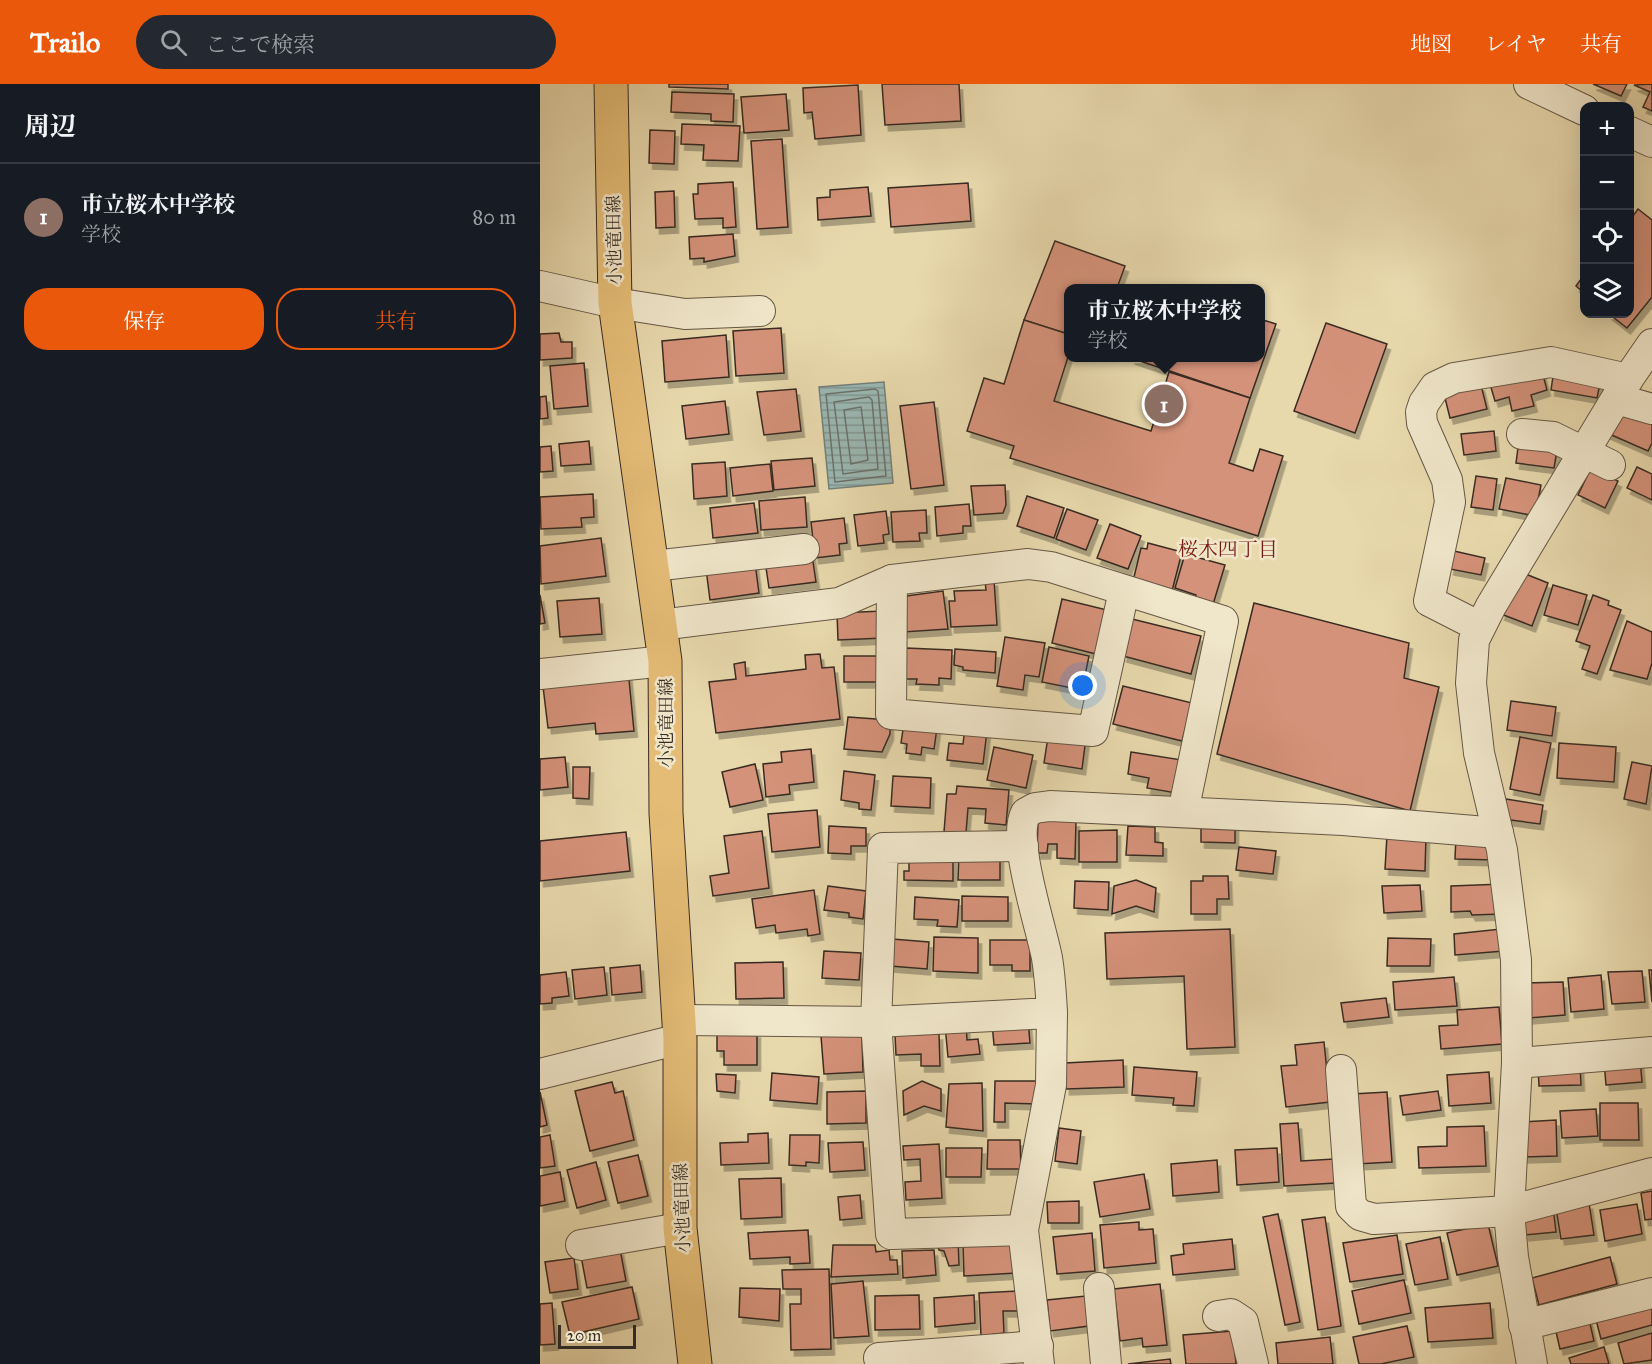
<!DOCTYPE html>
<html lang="ja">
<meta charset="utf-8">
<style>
body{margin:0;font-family:"IM FELL Great Primer","Noto Serif JP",serif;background:#242831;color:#f1f3f6}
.controls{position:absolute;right:18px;top:18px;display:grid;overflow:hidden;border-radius:12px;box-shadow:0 6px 24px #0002}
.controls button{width:54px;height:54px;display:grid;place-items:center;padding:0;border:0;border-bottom:2px solid #363941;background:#171b24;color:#f1f3f6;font:30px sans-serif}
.scale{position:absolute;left:18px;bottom:15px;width:78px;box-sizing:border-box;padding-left:6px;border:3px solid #392c22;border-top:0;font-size:16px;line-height:21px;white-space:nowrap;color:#392c22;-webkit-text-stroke:4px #f0e6ca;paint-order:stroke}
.you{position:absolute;left:543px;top:602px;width:21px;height:21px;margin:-15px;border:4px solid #fff;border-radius:50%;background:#1a73e8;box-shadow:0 0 0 9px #1a73e833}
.badge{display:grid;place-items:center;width:39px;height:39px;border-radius:50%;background:#ea580c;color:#fff;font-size:20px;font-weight:700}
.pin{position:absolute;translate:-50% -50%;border:3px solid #fff;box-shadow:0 2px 6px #0006}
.popup{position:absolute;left:524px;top:200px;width:201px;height:78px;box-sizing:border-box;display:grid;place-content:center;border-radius:12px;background:#171b24;filter:drop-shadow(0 2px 4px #0005);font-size:20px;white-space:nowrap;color:#9ea1a6}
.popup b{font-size:22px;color:#f1f3f6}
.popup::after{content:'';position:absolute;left:50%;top:100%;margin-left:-12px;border:12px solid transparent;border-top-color:#171b24}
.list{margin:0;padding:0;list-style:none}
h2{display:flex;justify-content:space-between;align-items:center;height:78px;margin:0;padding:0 24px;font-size:26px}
h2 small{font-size:20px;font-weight:400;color:#9ea1a6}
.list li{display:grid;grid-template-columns:39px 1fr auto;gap:18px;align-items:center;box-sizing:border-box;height:108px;padding:0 24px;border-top:2px solid #363941}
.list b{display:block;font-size:22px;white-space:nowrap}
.list p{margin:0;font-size:20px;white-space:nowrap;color:#9ea1a6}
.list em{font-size:20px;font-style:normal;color:#9ea1a6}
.actions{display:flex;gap:12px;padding:18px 24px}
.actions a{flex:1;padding:14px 0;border:2px solid #ea580c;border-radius:24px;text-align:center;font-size:21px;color:#ea580c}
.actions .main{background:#ea580c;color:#fff}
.icon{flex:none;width:33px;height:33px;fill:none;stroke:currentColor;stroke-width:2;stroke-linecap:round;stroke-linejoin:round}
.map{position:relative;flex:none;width:1112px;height:1280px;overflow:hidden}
header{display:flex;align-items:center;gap:36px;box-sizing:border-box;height:84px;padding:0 30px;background:#ea580c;color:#fff}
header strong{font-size:28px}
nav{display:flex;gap:33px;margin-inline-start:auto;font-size:21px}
.search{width:420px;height:54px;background:#242831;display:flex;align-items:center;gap:15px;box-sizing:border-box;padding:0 21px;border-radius:33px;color:#9ea1a6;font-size:22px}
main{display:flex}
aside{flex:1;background:#171b24}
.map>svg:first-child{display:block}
.water{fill:url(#water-rules);stroke:#74807a;stroke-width:1.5}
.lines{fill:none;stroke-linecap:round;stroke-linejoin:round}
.shore{stroke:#6a726b;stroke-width:1.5}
.building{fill:#d5927a;stroke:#392c22;stroke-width:1.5;filter:url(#shadow)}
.minor-casing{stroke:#655745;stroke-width:32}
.major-casing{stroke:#392c22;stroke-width:35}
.minor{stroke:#f0e6ca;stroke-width:30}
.major{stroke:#e4bc76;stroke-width:33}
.labels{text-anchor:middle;stroke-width:5;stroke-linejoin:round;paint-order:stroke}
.street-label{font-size:18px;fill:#392c22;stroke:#f0e6ca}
.neighbourhood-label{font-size:20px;fill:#7a1f14;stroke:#f0e6ca}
</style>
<header>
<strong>Trailo</strong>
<div class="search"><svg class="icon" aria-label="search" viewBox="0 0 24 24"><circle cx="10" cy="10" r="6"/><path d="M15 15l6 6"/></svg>ここで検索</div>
<nav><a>地図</a><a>レイヤ</a><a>共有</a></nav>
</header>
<main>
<aside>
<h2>周辺<small></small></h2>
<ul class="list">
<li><span class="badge" style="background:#8d6e63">1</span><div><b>市立桜木中学校</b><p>学校</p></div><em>80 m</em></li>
</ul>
<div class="actions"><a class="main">保存</a><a>共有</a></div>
</aside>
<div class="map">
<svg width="1112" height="1280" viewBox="0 0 1112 1280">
<defs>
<pattern id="water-rules" width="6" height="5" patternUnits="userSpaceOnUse" patternTransform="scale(1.5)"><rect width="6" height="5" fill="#9bb8b4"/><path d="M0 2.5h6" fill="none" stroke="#7f9692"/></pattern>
<filter id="shadow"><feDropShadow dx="3.5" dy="6" stdDeviation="0" flood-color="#0004"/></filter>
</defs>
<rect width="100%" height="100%" fill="#e8d9ad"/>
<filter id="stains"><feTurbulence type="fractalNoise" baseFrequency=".00333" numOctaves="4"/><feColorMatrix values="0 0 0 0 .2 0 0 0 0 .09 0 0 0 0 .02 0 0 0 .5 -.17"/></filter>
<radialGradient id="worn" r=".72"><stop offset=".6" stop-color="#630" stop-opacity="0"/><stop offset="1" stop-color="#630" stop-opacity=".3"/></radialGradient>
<path class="water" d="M344,298L353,399L289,405L279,303Z"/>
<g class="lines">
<g class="shore">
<path d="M335,305L338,307L346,392L295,398L286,310Z"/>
<path d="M329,313L332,316L338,385L303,390L294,318Z"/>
<path d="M321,323L328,376L311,380L304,326Z"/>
</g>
</g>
<g class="building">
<path d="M129,0H188V5L129,3Z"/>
<path d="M342,0H419L421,37L345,41Z"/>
<path d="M1053,0H1087L1081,12Z"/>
<path d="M1112,0V27L1103,23L1110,8L1094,1Z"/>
<path d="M318,1L321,51L275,55L272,28L264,29L263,4Z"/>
<path d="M132,8L194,10L193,38L171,37V30L131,28Z"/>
<path d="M246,10L249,46L204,49L201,13Z"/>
<path d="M142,40L200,42L198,77L163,76L164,61L141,60Z"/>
<path d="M110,46L135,47L134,80L109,79Z"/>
<path d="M242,55L248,143L217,145L211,57Z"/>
<path d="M193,98L196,143L183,144V134L155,135L153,110H158V100Z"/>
<path d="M428,99L431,137L351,143L348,104Z"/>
<path d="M328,103L331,132L278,136L277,114L290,113V106Z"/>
<path d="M134,107L135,143L116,144L115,108Z"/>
<path d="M1098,125L1112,136V213L1087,244L1069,230H1090V136Z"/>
<path d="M193,150L195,172L164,178V174L150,175L149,153Z"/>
<path d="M515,157L585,182L577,204H528V250L484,236Z"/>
<path d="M1044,191V209L1036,202Z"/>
<path d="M720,235L736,240L710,314L591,274H720Z"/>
<path d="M484,236L528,250V273L514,317L611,347L629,288L710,314L689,379L713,387L720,365L743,372L718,452L470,374L474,362L427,347L444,294L464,300Z"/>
<path d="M786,239L847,260L815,349L754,327Z"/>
<path d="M241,244L244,289L196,292L193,247Z"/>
<path d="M19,249L21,258H32V274L0,276V250Z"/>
<path d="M186,251L189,293L125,298L122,257Z"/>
<path d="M44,279L48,322L14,325L10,282Z"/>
<path d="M1014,286L1061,295L1057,314L1011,306Z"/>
<path d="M1002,287L1007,306L991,311L994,322L972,327L969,313L955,317L950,300Z"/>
<path d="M941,301L947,325L910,334L904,310Z"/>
<path d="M256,305L261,347L224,351L217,308Z"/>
<path d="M6,312L8,334L0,335V313Z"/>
<path d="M185,317L189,350L146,355L142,322Z"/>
<path d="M394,318L404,401L371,405L360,322Z"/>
<path d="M1079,323L1112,337V359L1108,367L1067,349Z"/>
<path d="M954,347L956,367L924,371L921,350Z"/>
<path d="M979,356L1018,361L1014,384L976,379Z"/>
<path d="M49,357L51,380L21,382L19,360Z"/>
<path d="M11,362L13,387L0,388V363Z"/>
<path d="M272,374L275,402L234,406L231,377Z"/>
<path d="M185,378L187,412L154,415L152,380Z"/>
<path d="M230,380L233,407L193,412L190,384Z"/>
<path d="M1097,383L1112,390V416L1087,404Z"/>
<path d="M1051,384L1078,397L1065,424L1038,411Z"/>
<path d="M936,392L957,395L953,426L931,423Z"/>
<path d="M966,394L1001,401L995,432L959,425Z"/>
<path d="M465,401L466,421L463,429L434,431L431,402Z"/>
<path d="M53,410L54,433L41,434L42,443L1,445L0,413Z"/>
<path d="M487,412L524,424L514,454L477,442Z"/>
<path d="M265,413L267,443L221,446L219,417Z"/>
<path d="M214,419L218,449L173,454L170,424Z"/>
<path d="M429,420L431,442H423V449L397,452L395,423Z"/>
<path d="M527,425L558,436L546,466L516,455Z"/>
<path d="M386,426L387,449H379L380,457L353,458L351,428Z"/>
<path d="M346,427L349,450L343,451L344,459L318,462L314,431Z"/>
<path d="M304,434L307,459L299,460L300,471L275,474L271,438Z"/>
<path d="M570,440L601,452L588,485L557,474Z"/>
<path d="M61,454L66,492L1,500L0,462Z"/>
<path d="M608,459L642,468L632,507L593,497L601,464L607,465Z"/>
<path d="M914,467L945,474L941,491L910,485Z"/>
<path d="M645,470L685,481L671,527L653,522L656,511L635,504Z"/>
<path d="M272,471L276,498L229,504L225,477Z"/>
<path d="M215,479L219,509L170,516L166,485Z"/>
<path d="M978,487L1008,499L992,542L961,530Z"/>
<path d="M454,496L457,541L411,543L409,517H415L414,507L446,506L445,497Z"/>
<path d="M1013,501L1047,511L1038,541L1004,531Z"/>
<path d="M403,507L408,545L363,548L359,513Z"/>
<path d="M0,511L5,539L0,540Z"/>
<path d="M1053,511L1069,517L1068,521L1081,526L1057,590L1042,585L1050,562L1036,557Z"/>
<path d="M59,514L62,550L20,553L17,517Z"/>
<path d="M522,515L567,526L556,570L512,559Z"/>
<path d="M714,519L869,559L864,594L899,603L870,727L677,670Z"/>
<path d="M343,527L344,554L298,556L297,529Z"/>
<path d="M592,535L661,552L651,590L583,572Z"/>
<path d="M1087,537L1112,548V579L1107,595L1070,586Z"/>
<path d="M465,553L505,559L499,593L485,591L483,606L457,602Z"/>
<path d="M509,563L549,572L542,606L502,598Z"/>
<path d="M366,564L412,566L411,595L399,594V601L376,600L377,595H365Z"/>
<path d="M415,565L456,568L455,589L423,586V583L414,581Z"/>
<path d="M280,570L282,584L294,583L300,635L176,649L169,598L196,595L194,580L205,578L206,592L266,585L265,571Z"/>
<rect x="304" y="572" width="41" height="26"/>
<path d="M88,585L94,647L56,650L55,639L8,644L2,594Z"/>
<path d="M583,602L652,619L642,657L573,640Z"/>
<path d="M971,617L1016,623L1012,652L967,646Z"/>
<path d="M308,633L350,636V650L342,668L304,665Z"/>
<path d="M364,639L397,644L394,665L382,663L381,671L366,669L367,660L361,659Z"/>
<path d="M425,644L447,647L443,680L407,676L409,659L423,660Z"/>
<path d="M508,653L546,654L542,685L504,679Z"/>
<path d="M980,653L1011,659L1000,711L970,705Z"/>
<path d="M1019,659L1076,663L1074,698L1017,694Z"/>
<path d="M454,663L493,671L486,704L447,696Z"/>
<path d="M271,665L274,698L249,701L250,710L226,713L223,680L242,678L241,668Z"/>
<path d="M591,668L642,676L636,709L607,704L609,694L588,690Z"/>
<path d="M25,673L28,703L0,706V675Z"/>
<path d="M1092,678L1112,682L1106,720L1084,715Z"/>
<path d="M215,680L223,716L190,723L182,688Z"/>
<path d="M33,683H50L49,715L33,714Z"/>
<path d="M304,687L335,691L331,726L319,725V719L301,716Z"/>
<path d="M353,692L391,694L390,724L351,722Z"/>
<path d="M417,702L469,706L466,741L445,739L446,725L428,724L426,749L404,748L407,710H416Z"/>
<path d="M966,715L1003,721L1000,740L963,735Z"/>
<path d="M277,726L280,763L232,768L228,730Z"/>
<path d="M498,736L536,737L535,775L517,774V760H508L507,769H497Z"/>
<path d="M661,738H695V759L661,758Z"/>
<path d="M289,742L326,744V762H311V770L288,769Z"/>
<path d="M588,742L615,743V758L623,759V772L586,771Z"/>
<path d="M577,746V778H539V747Z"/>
<path d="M222,747L229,804L173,812L170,792L189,789L184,752Z"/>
<path d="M86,748L90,787L0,797V757Z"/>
<path d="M847,751L886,752L885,787L845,785Z"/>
<path d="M916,752L956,753L955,776L915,775Z"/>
<path d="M699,763L736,767L733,790L696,786Z"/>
<path d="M419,768H460V796H418Z"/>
<path d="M413,770V797L364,796V787H369V775Z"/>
<path d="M663,792H688L689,815H677V830H651V797H663Z"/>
<path d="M596,796L616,804L614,828L596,822L572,830L574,802Z"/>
<path d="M535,797L569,798L568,826L534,824Z"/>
<path d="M963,800V830L932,831L930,827L911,828V802Z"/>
<path d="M880,801L882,827L844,829L842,802Z"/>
<path d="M288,802L326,807L323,835L309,833V829L284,826Z"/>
<path d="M274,806L280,850L268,852L267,845L236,849L235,841L216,844L212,815Z"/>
<path d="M422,812L468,813V837H422Z"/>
<path d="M375,813L419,816L417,843L397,842L398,836L374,835Z"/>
<path d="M690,845L695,963L647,965L644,892L567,895L565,849Z"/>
<path d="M961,845L964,867L915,871L914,850Z"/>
<path d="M394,853L438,854V889L393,887Z"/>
<path d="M848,854L891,855L890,882H847Z"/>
<path d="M352,855L389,858L387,885L350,882Z"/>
<path d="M450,856H490V887H472V881H450Z"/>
<path d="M284,867L321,869L319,896L282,894Z"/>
<path d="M243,878L244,914L196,915L195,879Z"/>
<path d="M100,881L102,908L72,911L70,884Z"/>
<path d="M64,883L67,911L35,915L32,886Z"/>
<path d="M1109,886H1112V918Z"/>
<path d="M1102,887L1105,918L1072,920L1068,888Z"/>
<path d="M26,888L29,912L12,914V919L0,920V891Z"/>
<path d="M1061,891L1064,925L1031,928L1028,894Z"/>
<path d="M914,893L917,922L855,926L853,898Z"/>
<path d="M1023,898L1025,931L989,934L986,899Z"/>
<path d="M846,914L849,933L804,938L801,919Z"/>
<path d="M959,923L962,960L901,965L899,942L918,941L917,926Z"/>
<path d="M488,936L490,959L454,961L452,939Z"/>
<path d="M426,939L427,956L438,955L440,970L408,973L405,941Z"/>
<path d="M177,947L217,948V981H184V967H177Z"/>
<path d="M399,950L400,982H381V970L356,971L355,951Z"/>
<path d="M322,951L323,988L284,990L281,952Z"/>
<path d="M784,958L790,1018L746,1023L741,982L757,981L755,961Z"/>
<path d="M1100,974L1102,998L1066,1001L1064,977Z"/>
<path d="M583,976L584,1003L526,1005L525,979Z"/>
<path d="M1040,980L1041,1001L999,1002L998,982Z"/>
<path d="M594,983L657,988L654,1022L633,1021L634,1014L592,1011Z"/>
<path d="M949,988L951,1019L909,1022L907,991Z"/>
<path d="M232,989L279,993L277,1020L230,1016Z"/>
<path d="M176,990L196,991L195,1009L177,1007Z"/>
<path d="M382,997L401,1005V1027L384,1022L364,1031L363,1007Z"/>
<path d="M455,997H498L497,1020L465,1019V1038H454Z"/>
<path d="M72,998L75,1009L83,1007L94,1056L50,1067L35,1007Z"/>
<path d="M442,999L443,1047L406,1043L409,1000Z"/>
<path d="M326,1007V1039L287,1040V1008Z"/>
<path d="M898,1007L901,1026L863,1031L860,1012Z"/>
<path d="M0,1008L7,1041L0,1043Z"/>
<path d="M847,1008L852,1078L817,1080L812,1010Z"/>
<path d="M1060,1019H1098L1099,1056H1060Z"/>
<path d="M1056,1025L1058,1052L1022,1054L1020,1027Z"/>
<path d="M1016,1036L1017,1072L984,1073L982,1038Z"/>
<path d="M758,1039L761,1077L794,1075L796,1099L744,1102L740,1040Z"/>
<path d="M944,1042L946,1082L879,1084L878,1063L907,1062V1043Z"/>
<path d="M519,1044L541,1047L537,1080L515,1077Z"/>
<path d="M228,1049L229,1079L181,1081L180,1059L208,1058V1050Z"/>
<path d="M10,1051L15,1082L0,1084V1053Z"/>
<path d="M250,1051H280L279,1079L266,1078V1082L249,1081Z"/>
<path d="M448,1056H480L481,1085H447Z"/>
<path d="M323,1058L325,1086L290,1088L288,1059Z"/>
<path d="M399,1060L402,1114L366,1116L365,1098L381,1097L380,1075L364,1076L363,1062Z"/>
<path d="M406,1064H442L441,1093H406Z"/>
<path d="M737,1064L739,1098L697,1101L695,1066Z"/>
<path d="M98,1071L108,1112L78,1119L68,1078Z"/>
<path d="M677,1076L679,1108L633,1112L631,1080Z"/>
<path d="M56,1078L66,1116L37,1124L27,1086Z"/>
<path d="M20,1088L25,1117L0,1122V1092Z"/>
<path d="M604,1090L610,1125L560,1133L554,1098Z"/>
<path d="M241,1094L242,1133L201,1135L199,1095Z"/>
<path d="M1112,1107V1135L1105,1136L1101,1109Z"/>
<path d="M320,1111L322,1134L300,1136L298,1113Z"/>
<path d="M539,1117V1139H508L507,1118Z"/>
<path d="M1049,1119L1054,1151L1021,1155L1016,1124Z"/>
<path d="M1097,1120L1102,1150L1065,1157L1060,1126Z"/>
<path d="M1013,1123L1016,1148L985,1151L983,1126Z"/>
<path d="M738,1130L760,1238L745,1241L723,1133Z"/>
<path d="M785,1133L801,1242L778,1246L762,1136Z"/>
<path d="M599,1138V1146L613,1145L616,1179L564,1184L560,1141Z"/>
<path d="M948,1140L958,1182L917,1191L907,1149Z"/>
<path d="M268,1146L270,1179L250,1180V1173L210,1175L208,1149Z"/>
<path d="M552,1149L555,1187L517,1190L513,1153Z"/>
<path d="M857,1151L863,1190L810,1198L803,1159Z"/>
<path d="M900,1153L908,1195L875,1201L866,1160Z"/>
<path d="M418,1155L419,1181L409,1182L404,1167L399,1166L396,1156Z"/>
<path d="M692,1155L695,1185L633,1191L631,1172L644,1170L643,1160Z"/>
<path d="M474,1158L477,1189L424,1192L423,1160Z"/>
<path d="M293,1161H335L336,1168L349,1166L350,1176H357L358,1190L291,1193Z"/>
<path d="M80,1165L86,1197L47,1204L41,1172Z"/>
<path d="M394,1166L396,1191L363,1194L362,1167Z"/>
<path d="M1070,1173L1077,1200L999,1221L992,1194Z"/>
<path d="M34,1174L38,1205L10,1209L5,1178Z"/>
<path d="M289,1185L291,1265L251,1266L250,1220H261V1205H243L242,1186Z"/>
<path d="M864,1196L871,1229L819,1240L812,1207Z"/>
<path d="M323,1197L329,1252L294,1254L291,1200Z"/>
<path d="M620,1200L627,1261L603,1263L602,1254L580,1257L574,1205Z"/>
<path d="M92,1203L99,1235L30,1251L22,1218Z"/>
<path d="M200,1204L240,1205L239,1237L199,1233Z"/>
<path d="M478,1207L480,1227H463L464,1249L441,1252L439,1209Z"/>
<path d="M379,1211L380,1245L335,1246V1212Z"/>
<path d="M434,1211L435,1239L395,1243L394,1214Z"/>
<path d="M546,1212L549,1242L510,1247L507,1216Z"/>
<path d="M1112,1216V1241L1061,1255L1055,1232Z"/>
<path d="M12,1219L15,1260L0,1261V1220Z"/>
<path d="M950,1219L953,1254L888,1258L885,1224Z"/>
<path d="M1048,1231L1054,1257L1020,1265L1014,1239Z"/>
<path d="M867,1242L874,1273L841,1280H819L813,1253Z"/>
<path d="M693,1247L696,1280H646L643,1251Z"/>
<path d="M1112,1249V1276L1084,1280L1078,1259Z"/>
<path d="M790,1253L793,1280H738L736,1259Z"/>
<path d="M1064,1263L1069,1280H1031L1029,1274Z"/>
<path d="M630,1275L631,1280H588Z"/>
</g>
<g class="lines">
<g class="minor-casing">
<g id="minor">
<path d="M989,0L1044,26"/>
<path d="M1090,48L1112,58"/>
<path d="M0,202L75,219L145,230L220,227"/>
<path d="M1077,315L1112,325"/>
<path d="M982,350L1013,353L1070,381"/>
<path d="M113,482L264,465"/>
<path d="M352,496L351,630L553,647L584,507"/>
<path d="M120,541L299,519L352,496L488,480L511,483L683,537L643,728"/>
<path d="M940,543L889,517L910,418L907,396L882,339L881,328L884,319L895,303L914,294L1011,278L1088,295"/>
<path d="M0,590L125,577"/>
<path d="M483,762L343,764L336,938L351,1150L483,1146"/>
<path d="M139,936L336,938L512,929C511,910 510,892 507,874C501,842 471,754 486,729L495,724L510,722L803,736L958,749"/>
<path d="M977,979L1112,968"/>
<path d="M801,986L811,1122L820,1131L834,1135L969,1127L1112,1089"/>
<path d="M0,990L140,955"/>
<path d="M41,1161L140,1144"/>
<path d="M559,1204L566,1280"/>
<path d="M678,1232L691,1230L703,1238L713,1280"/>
<path d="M984,1241L1112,1209"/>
<path d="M339,1274L498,1262"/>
<path d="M499,1280L483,1146L511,1001L512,929"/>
<path d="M992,1280L973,1173L969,1127L977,979L976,876L962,766L939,669L931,599L934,556L951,522L1088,295L1112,260"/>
</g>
</g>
<g class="major-casing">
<path id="major" d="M71,0L75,219L125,577L126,729L140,955V1144L155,1280"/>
</g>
<use href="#minor" class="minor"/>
<use href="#major" class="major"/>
</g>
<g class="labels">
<g class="street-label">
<text transform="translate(74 156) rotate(-91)" y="6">小池竜田線</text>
<text transform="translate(126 639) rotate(-90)" y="6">小池竜田線</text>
<text transform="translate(142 1124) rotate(-92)" y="6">小池竜田線</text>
</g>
<g class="neighbourhood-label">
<text x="688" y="472">桜木四丁目</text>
</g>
</g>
<rect width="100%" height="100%" filter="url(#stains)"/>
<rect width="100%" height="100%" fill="url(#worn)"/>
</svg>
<div class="controls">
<button>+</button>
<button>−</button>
<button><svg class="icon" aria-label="locate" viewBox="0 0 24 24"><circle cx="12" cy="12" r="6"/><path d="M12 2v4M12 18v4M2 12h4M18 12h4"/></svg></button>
<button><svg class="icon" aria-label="layers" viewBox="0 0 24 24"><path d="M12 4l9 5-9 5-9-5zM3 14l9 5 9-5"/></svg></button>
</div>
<div class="scale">20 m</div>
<div class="you"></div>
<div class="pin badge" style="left:624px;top:320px;background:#8d6e63">1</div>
<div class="popup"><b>市立桜木中学校</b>学校</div>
</div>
</main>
